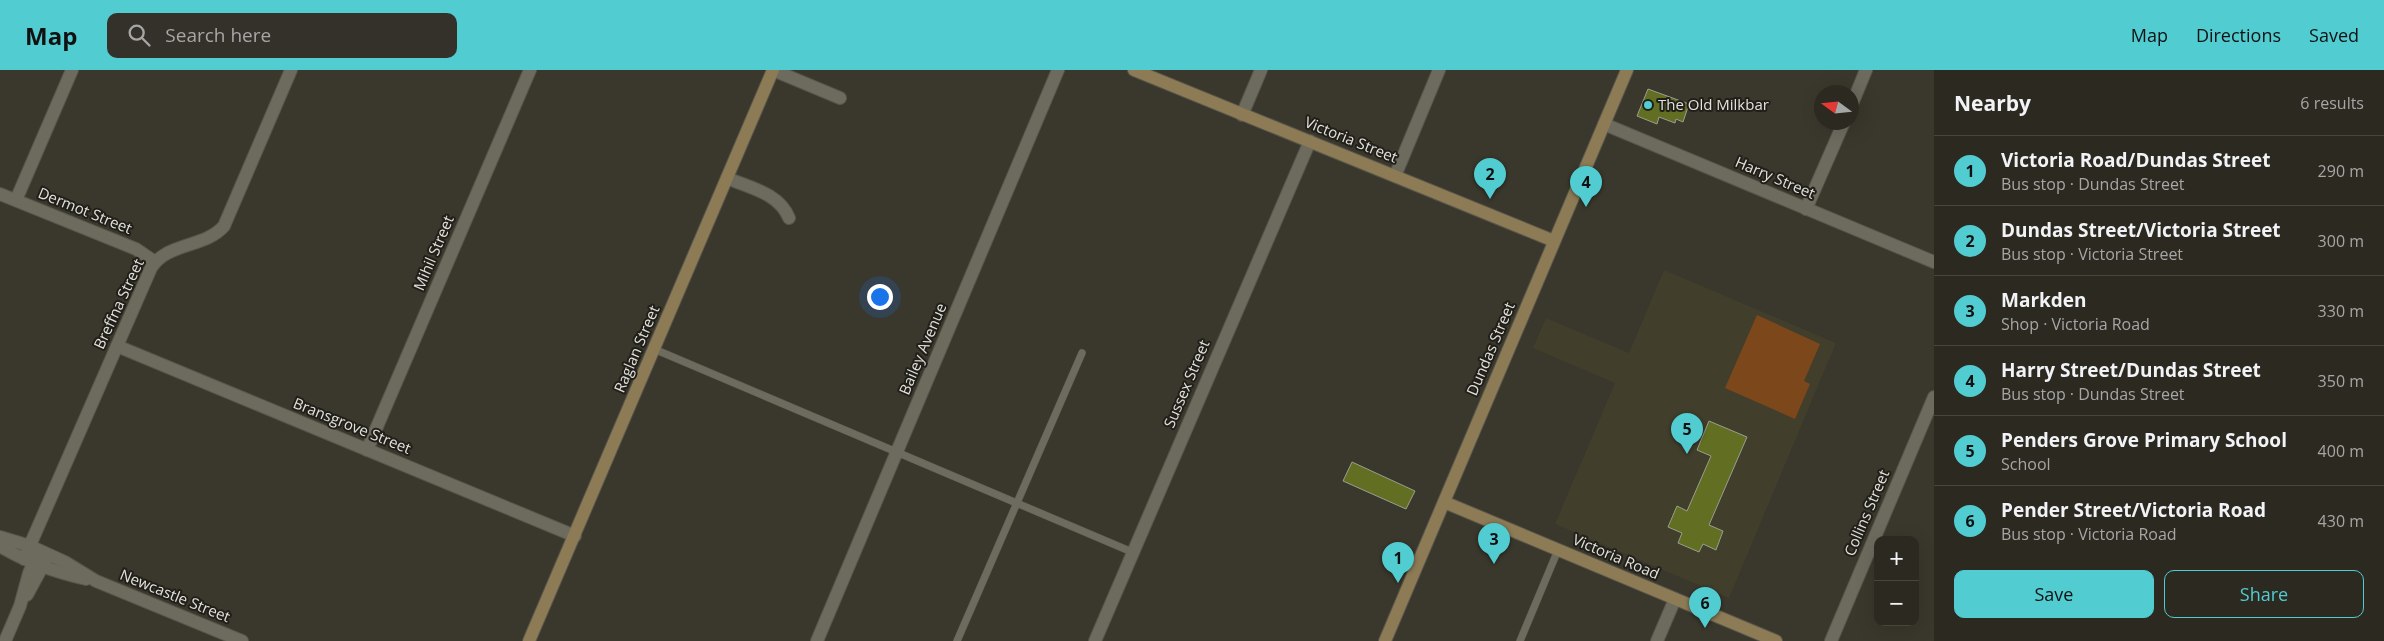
<!DOCTYPE html>
<meta charset="utf-8">
<style>
body{margin:0;font-family:"Open Sans",sans-serif;background:#34312a;color:#f1f3f6}
.controls{position:absolute;right:15px;bottom:15px;display:grid;overflow:hidden;border-radius:10px;box-shadow:0 5px 20px #0002}
.controls button{width:45px;height:45px;display:grid;place-items:center;padding:0;border:0;border-bottom:1px solid #48453f;background:#2c2921;color:#f1f3f6;font:25px sans-serif}
.compass{position:absolute;left:1814px;top:15px;width:45px;height:45px;border-radius:50%;background:#2c2921;box-shadow:0 5px 20px #0002;rotate:285deg}
.you{position:absolute;left:879px;top:226px;width:18px;height:18px;margin:-12px;border:4px solid #fff;border-radius:50%;background:#1a73e8;box-shadow:0 0 0 8px #1a73e833}
.badge{display:grid;place-items:center;width:32px;height:32px;border-radius:50%;background:#51ccd1;color:#111;font-size:16px;font-weight:700}
.pin{position:absolute;translate:-50% -41px;filter:drop-shadow(0 1px 2px #0008)}
.pin::after{content:'';position:absolute;top:26px;width:18px;height:15px;background:inherit;clip-path:polygon(0 0,100% 0,50% 100%)}
.list{margin:0;padding:0;list-style:none}
h2{display:flex;justify-content:space-between;align-items:center;height:65px;margin:0;padding:0 20px;font-size:21px}
h2 small{font-size:16px;font-weight:400;color:#a6a6a5}
.list li{display:grid;grid-template-columns:32px 1fr auto;gap:15px;align-items:center;box-sizing:border-box;height:70px;padding:0 20px;border-top:1px solid #48453f}
.list b{display:block;font-size:19px;white-space:nowrap}
.list p{margin:0;font-size:16px;white-space:nowrap;color:#a6a6a5}
.list em{font-size:16px;font-style:normal;color:#a6a6a5}
.actions{display:flex;gap:10px;padding:15px 20px}
.actions a{flex:1;padding:11px 0;border:1px solid #51ccd1;border-radius:10px;text-align:center;font-size:18px;color:#51ccd1}
.actions .main{background:#51ccd1;color:#111}
.icon{flex:none;width:28px;height:28px;fill:none;stroke:currentColor;stroke-width:2;stroke-linecap:round;stroke-linejoin:round}
.map{position:relative;flex:none;width:1934px;height:571px;overflow:hidden}
header{display:flex;align-items:center;gap:30px;box-sizing:border-box;height:70px;padding:0 25px;background:#51ccd1;color:#111}
header strong{font-size:24px}
nav{display:flex;gap:28px;margin-inline-start:auto;font-size:18px}
.search{width:350px;height:45px;background:#34312a;display:flex;align-items:center;gap:12px;box-sizing:border-box;padding:0 18px;border-radius:10px;color:#a6a6a5;font-size:19px}
main{display:flex}
aside{flex:1;background:#2c2921}
.map>svg:first-child{display:block}
.built{fill:#413e2c}
.green{fill:#7c481b}
.building{fill:#626f23;stroke:#9a9e90}
.lines{fill:none;stroke-linecap:round;stroke-linejoin:round}
.lane-casing{stroke:#57554b;stroke-width:8}
.street-casing{stroke:#57554b;stroke-width:14}
.secondary-casing{stroke:#57554b;stroke-width:14}
.lane{stroke:#6d6b5e;stroke-width:7}
.street{stroke:#6d6b5e;stroke-width:12}
.secondary{stroke:#8c7b55;stroke-width:12}
.poi-dot{fill:#51ccd1;stroke:#201f19;stroke-width:2}
.labels{text-anchor:middle;stroke-width:4;stroke-linejoin:round;paint-order:stroke}
.poi-label{font-size:15px;fill:#e3e1da;stroke:#201f19;text-anchor:start}
.street-label{font-size:15px;fill:#e3e1da;stroke:#201f19}
</style>
<header>
<strong>Map</strong>
<div class="search"><svg class="icon" aria-label="search" viewBox="0 0 24 24"><circle cx="10" cy="10" r="6"/><path d="M15 15l6 6"/></svg>Search here</div>
<nav><a>Map</a><a>Directions</a><a>Saved</a></nav>
</header>
<main>
<div class="map">
<svg width="1934" height="571" viewBox="0 0 1934 571">
<rect width="100%" height="100%" fill="#3a372c"/>
<path class="built" d="M1664,200L1836,273L1729,528L1555,454L1615,313L1533,278L1546,248L1629,283Z"/>
<path class="green" d="M1757,245L1820,274L1804,311L1810,314L1795,349L1725,318Z"/>
<g class="building">
<path d="M1648,19L1689,34L1683,52L1676,49L1675,53L1659,47L1657,54L1637,46Z"/>
<path d="M1709,351L1747,367L1709,455L1723,461L1716,480L1703,474L1699,482L1678,473L1682,463L1668,457L1677,436L1687,441L1711,386L1697,380Z"/>
<path d="M1352,392L1415,421L1406,439L1343,411Z"/>
</g>
<g class="lines">
<g class="lane-casing">
<g id="lane">
<path d="M654,279L1132,482"/>
<path d="M957,571L1082,283"/>
<path d="M1520,571L1558,480"/>
</g>
</g>
<g class="street-casing">
<g id="street">
<path d="M773,0L840,28"/>
<path d="M1852,34L1866,0"/>
<path d="M1242,45L1261,0"/>
<path d="M1604,54L1934,192"/>
<path d="M1395,106L1439,0"/>
<path d="M727,108C750,118 779,123 789,148"/>
<path d="M0,124L136,179L155,192"/>
<path d="M16,130L72,0"/>
<path d="M1806,139L1844,52"/>
<path d="M117,276L575,466"/>
<path d="M367,380L530,0"/>
<path d="M0,467L30,476L65,492L96,511L242,571"/>
<path d="M0,476C26,492 56,502 86,509"/>
<path d="M24,489L151,198C167,172 205,178 224,156L291,0"/>
<path d="M27,525L46,490"/>
<path d="M5,571L20,536L29,503L37,485"/>
<path d="M817,571L1058,0"/>
<path d="M1095,571L1310,71"/>
<path d="M1657,571L1675,529"/>
<path d="M1831,571L1934,327"/>
</g>
</g>
<g class="secondary-casing">
<g id="secondary">
<path d="M1134,0L1554,171"/>
<path d="M1444,432L1776,571"/>
<path d="M529,571L773,0"/>
<path d="M1385,571L1627,0"/>
</g>
</g>
<use href="#lane" class="lane"/>
<use href="#street" class="street"/>
<use href="#secondary" class="secondary"/>
</g>
<circle class="poi-dot" cx="1648" cy="35" r="5"/>
<g class="labels">
<g class="poi-label">
<text x="1658" y="40">The Old Milkbar</text>
</g>
<g class="street-label">
<text transform="translate(1351 70) rotate(22)" y="5">Victoria Street</text>
<text transform="translate(1775 108) rotate(23)" y="5">Harry Street</text>
<text transform="translate(85 141) rotate(22)" y="5">Dermot Street</text>
<text transform="translate(434 183) rotate(-67)" y="5">Mihil Street</text>
<text transform="translate(119 234) rotate(-65)" y="5">Breffna Street</text>
<text transform="translate(637 279) rotate(-67)" y="5">Raglan Street</text>
<text transform="translate(923 279) rotate(-67)" y="5">Bailey Avenue</text>
<text transform="translate(1491 279) rotate(-67)" y="5">Dundas Street</text>
<text transform="translate(1187 314) rotate(-67)" y="5">Sussex Street</text>
<text transform="translate(352 356) rotate(22)" y="5">Bransgrove Street</text>
<text transform="translate(1867 443) rotate(-67)" y="5">Collins Street</text>
<text transform="translate(1616 487) rotate(23)" y="5">Victoria Road</text>
<text transform="translate(175 526) rotate(22)" y="5">Newcastle Street</text>
</g>
</g>
</svg>
<div class="controls">
<button>+</button>
<button>−</button>
</div>
<svg class="compass" viewBox="-18 -18 36 36"><path d="M0-13l5 13h-10z" fill="#e53935"/><path d="M0 13l5-13h-10z" fill="#a6a6a5"/></svg>
<div class="you"></div>
<div class="pin badge" style="left:1398px;top:513px">1</div>
<div class="pin badge" style="left:1490px;top:129px">2</div>
<div class="pin badge" style="left:1494px;top:494px">3</div>
<div class="pin badge" style="left:1586px;top:137px">4</div>
<div class="pin badge" style="left:1687px;top:384px">5</div>
<div class="pin badge" style="left:1705px;top:558px">6</div>
</div>
<aside>
<h2>Nearby<small>6 results</small></h2>
<ul class="list">
<li><span class="badge">1</span><div><b>Victoria Road/Dundas Street</b><p>Bus stop · Dundas Street</p></div><em>290 m</em></li>
<li><span class="badge">2</span><div><b>Dundas Street/Victoria Street</b><p>Bus stop · Victoria Street</p></div><em>300 m</em></li>
<li><span class="badge">3</span><div><b>Markden</b><p>Shop · Victoria Road</p></div><em>330 m</em></li>
<li><span class="badge">4</span><div><b>Harry Street/Dundas Street</b><p>Bus stop · Dundas Street</p></div><em>350 m</em></li>
<li><span class="badge">5</span><div><b>Penders Grove Primary School</b><p>School</p></div><em>400 m</em></li>
<li><span class="badge">6</span><div><b>Pender Street/Victoria Road</b><p>Bus stop · Victoria Road</p></div><em>430 m</em></li>
</ul>
<div class="actions"><a class="main">Save</a><a>Share</a></div>
</aside>
</main>
